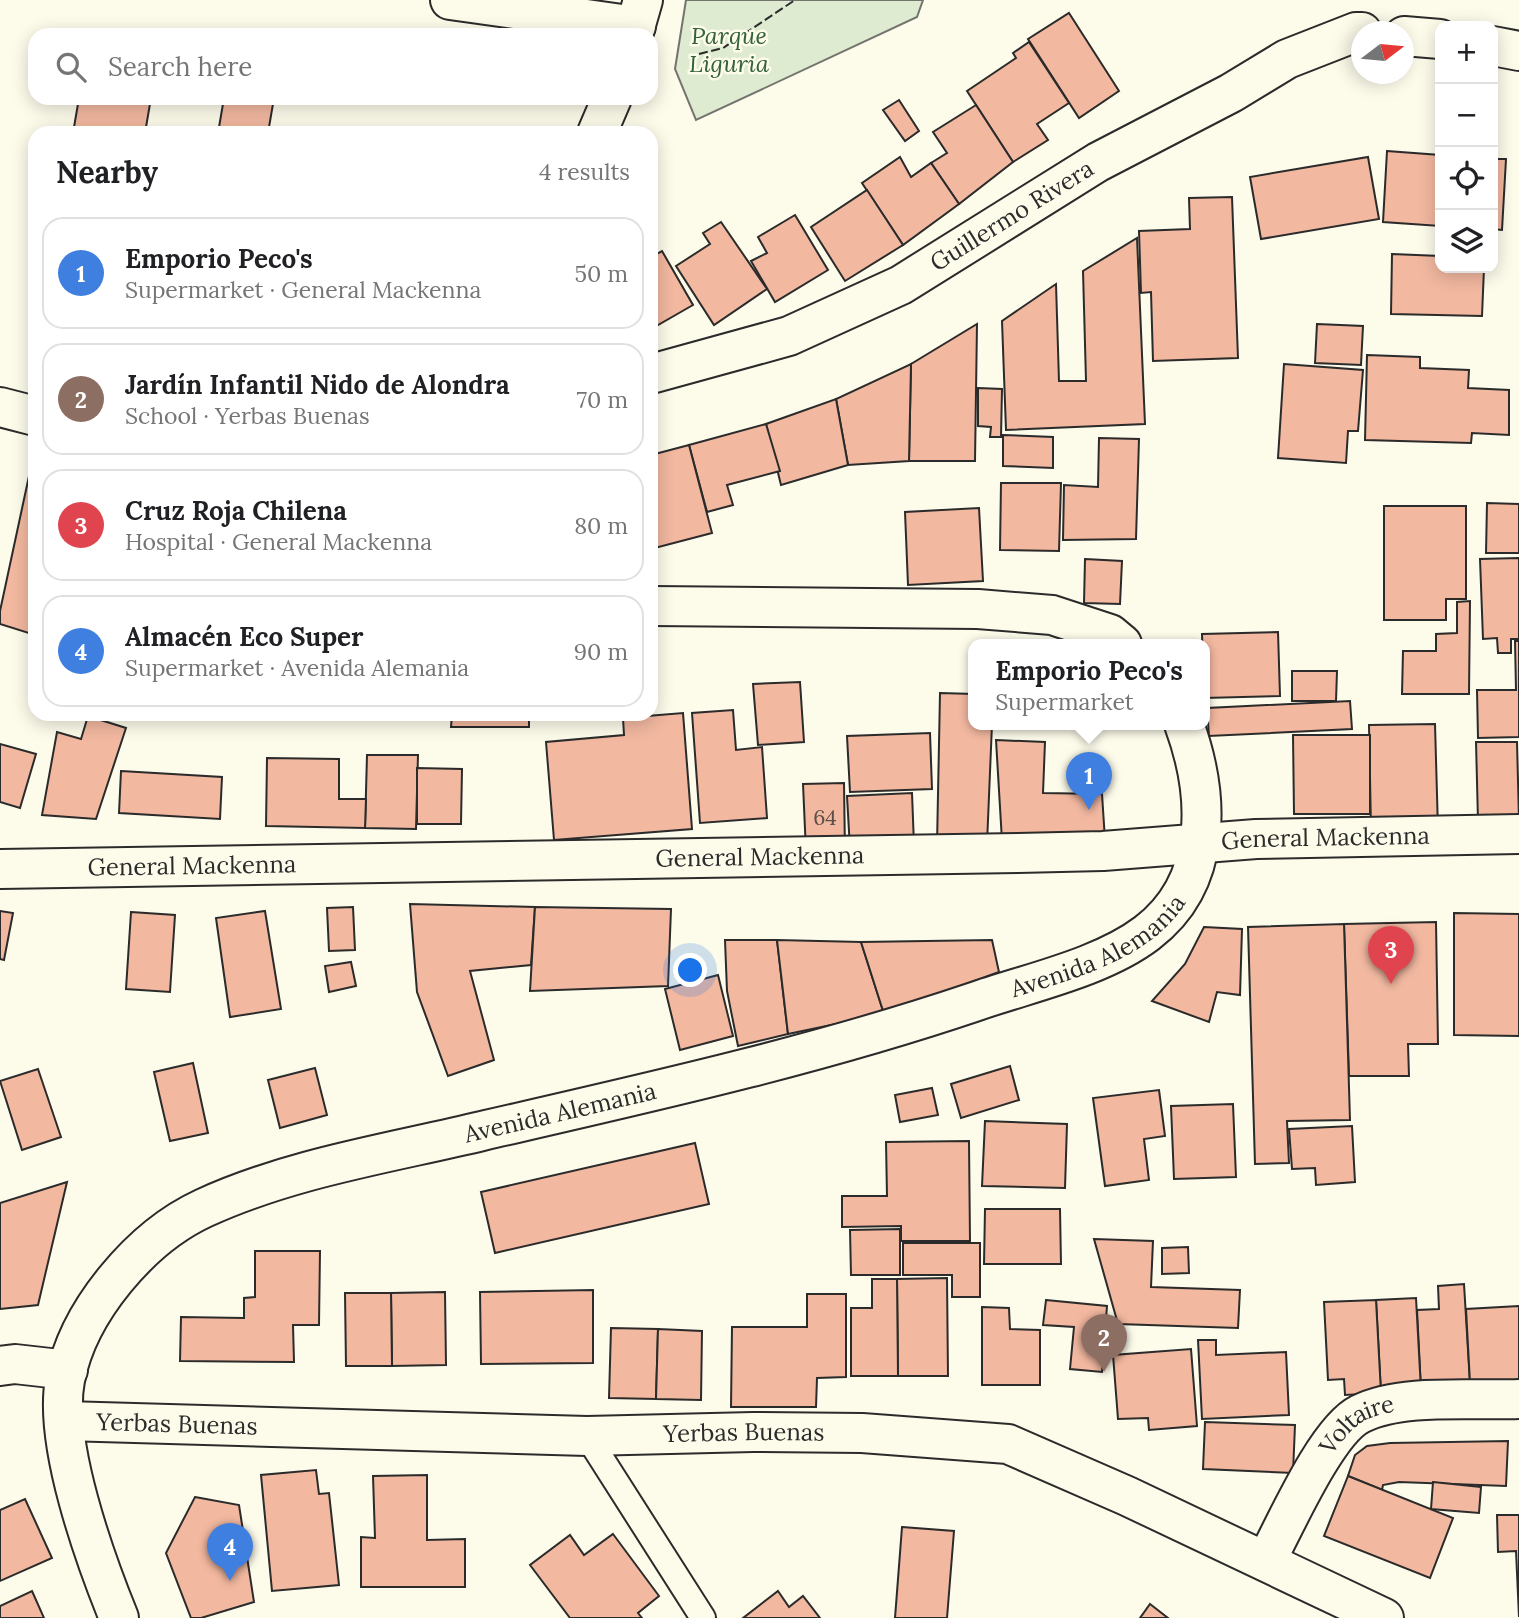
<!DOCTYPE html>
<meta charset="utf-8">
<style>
body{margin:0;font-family:Lora,serif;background:#f6f6f6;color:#202124}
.controls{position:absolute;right:21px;top:21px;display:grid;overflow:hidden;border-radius:14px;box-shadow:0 4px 18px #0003}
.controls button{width:63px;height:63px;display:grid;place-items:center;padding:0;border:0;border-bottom:2px solid #e0e0e0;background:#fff;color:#202124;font:35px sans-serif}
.compass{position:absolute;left:1351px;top:21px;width:63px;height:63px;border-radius:50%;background:#fff;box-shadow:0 4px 18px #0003;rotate:74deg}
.you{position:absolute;left:691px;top:971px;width:24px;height:24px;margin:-18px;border:5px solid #fff;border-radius:50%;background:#1a73e8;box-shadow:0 0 0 10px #1a73e833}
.badge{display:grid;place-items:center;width:46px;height:46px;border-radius:50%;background:#d93025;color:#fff;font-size:23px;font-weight:700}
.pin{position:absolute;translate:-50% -58px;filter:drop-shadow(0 2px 4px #0008)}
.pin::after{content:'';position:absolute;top:37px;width:24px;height:21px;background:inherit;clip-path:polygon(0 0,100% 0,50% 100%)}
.popup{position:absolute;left:968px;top:639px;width:242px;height:91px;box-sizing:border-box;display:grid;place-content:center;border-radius:14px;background:#fff;filter:drop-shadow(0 2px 5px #0005);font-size:23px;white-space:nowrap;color:#757577}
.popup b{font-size:26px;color:#202124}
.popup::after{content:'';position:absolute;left:50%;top:100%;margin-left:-14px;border:14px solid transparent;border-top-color:#fff}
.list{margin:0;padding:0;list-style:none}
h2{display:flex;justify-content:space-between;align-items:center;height:91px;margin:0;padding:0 28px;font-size:30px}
h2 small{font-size:23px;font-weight:400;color:#757577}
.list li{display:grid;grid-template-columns:46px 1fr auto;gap:21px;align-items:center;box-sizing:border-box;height:112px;margin:0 14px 14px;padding:0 14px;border:2px solid #e0e0e0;border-radius:21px}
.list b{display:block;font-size:26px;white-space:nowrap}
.list p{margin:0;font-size:23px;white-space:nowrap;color:#757577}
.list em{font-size:23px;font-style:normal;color:#757577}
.icon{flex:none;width:38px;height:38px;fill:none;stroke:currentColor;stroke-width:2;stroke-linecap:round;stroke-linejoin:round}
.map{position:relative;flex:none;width:1519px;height:1618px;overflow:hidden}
.search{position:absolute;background:#fff;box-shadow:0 4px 18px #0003;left:28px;top:28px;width:630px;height:77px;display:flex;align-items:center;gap:18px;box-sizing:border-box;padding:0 24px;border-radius:21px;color:#757577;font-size:26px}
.panel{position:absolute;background:#fff;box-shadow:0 4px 18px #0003;left:28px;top:126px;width:630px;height:595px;border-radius:21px}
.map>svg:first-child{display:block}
.green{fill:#deebd1;stroke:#74746e;stroke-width:2}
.building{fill:#f2b8a0;stroke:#2b2b2b;stroke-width:2}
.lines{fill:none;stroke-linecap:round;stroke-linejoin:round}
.service-casing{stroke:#2b2b2b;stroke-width:28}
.minor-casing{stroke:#2b2b2b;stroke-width:42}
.tertiary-casing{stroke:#2b2b2b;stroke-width:42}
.secondary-casing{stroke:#2b2b2b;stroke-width:42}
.service{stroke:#fdfbea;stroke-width:24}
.minor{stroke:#fdfbea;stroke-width:38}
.tertiary{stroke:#fdfbea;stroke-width:38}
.secondary{stroke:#fdfbea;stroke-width:38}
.fence{stroke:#2b2b2b;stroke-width:2;stroke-dasharray:9 3.5;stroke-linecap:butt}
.labels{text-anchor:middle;stroke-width:5;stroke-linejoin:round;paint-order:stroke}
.number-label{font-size:21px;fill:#5d4e48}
.park-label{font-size:24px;font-style:italic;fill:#34623c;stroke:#fdfbea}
.street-label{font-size:24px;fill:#2b2b2b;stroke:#fdfbea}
</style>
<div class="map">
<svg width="1519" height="1618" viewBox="0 0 1519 1618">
<rect width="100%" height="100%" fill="#fdfbea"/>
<path class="green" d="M686,0H923L917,17L696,120L675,69Z"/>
<g class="building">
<path d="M1069,13L1119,91L1079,118L1028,39Z"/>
<path d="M1029,42L1069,103L1037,124L1048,140L1013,162L967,91L1016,58L1013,53Z"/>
<path d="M79,98H151L145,133H73Z"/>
<path d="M224,98H274L268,133H218Z"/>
<path d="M899,100L919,131L905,141L883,110Z"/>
<path d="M976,105L1013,162L959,204L931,163L947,153L933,132Z"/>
<path d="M1387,151L1440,155V226L1383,222Z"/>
<path d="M900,157L911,177L931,163L959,204L903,245L862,183Z"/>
<path d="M1368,157L1379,219L1261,239L1250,177Z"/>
<path d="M1493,159H1506L1502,230L1493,229Z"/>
<path d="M867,190L903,245L845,281L811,227Z"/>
<path d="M1232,197L1238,358L1153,361L1151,292L1141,293L1139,231L1190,229L1189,198Z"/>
<path d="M795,215L828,270L775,302L751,261L767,253L758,237Z"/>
<path d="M721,222L767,289L714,325L676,266L710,244L703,233Z"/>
<path d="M1137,238L1145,424L1006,430L1002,321L1056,284L1059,381H1086L1083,271Z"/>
<path d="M662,251L693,305L651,329V257Z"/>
<path d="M1392,254L1440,256V268H1484L1482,316L1391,314Z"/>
<path d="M977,324L975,461H909L911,364Z"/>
<path d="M1317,324L1363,326L1361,365L1315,363Z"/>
<path d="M1367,355L1420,357V368L1469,370L1468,388L1509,390V435L1472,433L1471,443L1365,440Z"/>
<path d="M911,364L909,461L848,465L836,399Z"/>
<path d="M1284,364L1363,370L1358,431H1348L1346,463L1278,458Z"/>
<path d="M978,388L1002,389L1001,437H990L991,427L978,426Z"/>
<path d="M836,399L848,465L781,485L766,424Z"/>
<path d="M766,424L780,471L727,485L733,505L707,512L689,445Z"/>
<path d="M1003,435L1053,437V468L1003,466Z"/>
<path d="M1099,438L1139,439L1136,539L1063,540L1064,485L1098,487Z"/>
<path d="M689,445L712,533L651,549V455Z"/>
<path d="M32,462H35V635L0,624V611Z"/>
<path d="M1001,483H1061L1059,551L1000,550Z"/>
<path d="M1487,503L1519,504V553H1486Z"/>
<path d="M1384,506H1466V599H1446V620H1384Z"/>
<path d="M979,508L983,581L908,585L905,512Z"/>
<path d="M1519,558V639H1511V653H1498L1497,638L1483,639L1480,559Z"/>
<path d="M1085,559L1122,561L1120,604L1084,603Z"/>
<path d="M1470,601L1469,694H1402L1403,651H1436V634L1457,633V602Z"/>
<path d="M1278,632L1280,696L1204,698L1202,634Z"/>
<path d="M1515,641H1519V737L1478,738L1477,690H1516Z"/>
<path d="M1292,671H1337L1336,701H1292Z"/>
<path d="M800,682L804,742L758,745L753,684Z"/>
<path d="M940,693L974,694V724H992L987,844L937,845Z"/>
<path d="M1350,701L1352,729L1209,736L1207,708Z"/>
<path d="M733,710L736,750L762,747L767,818L700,823L692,713Z"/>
<path d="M683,713L692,829L554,840L546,742L624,735L623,718Z"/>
<path d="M452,714H529V727H451Z"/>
<path d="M88,716L126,728L96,819L42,815L57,732L81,739Z"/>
<path d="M1435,724L1438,830H1371L1369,725Z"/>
<path d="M930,733L932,789L850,792L847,736Z"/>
<path d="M1293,735H1370V814H1294Z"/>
<path d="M996,740L1045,742L1043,793L1102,794L1105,840L1002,841Z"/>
<path d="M1476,742H1517L1519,820L1478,821Z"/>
<path d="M0,744L36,754L20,808L0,802Z"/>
<path d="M367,755H418L416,829L365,828Z"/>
<path d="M267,758L339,759V799H366L365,828L266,826Z"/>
<path d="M417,768L462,769L461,824H417Z"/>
<path d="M121,771L222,777L220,819L119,813Z"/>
<path d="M844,783L845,853L806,852L803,784Z"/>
<path d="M912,793L914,845L850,849L847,796Z"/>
<path d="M410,904L535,907L531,965L470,971L494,1060L448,1076L417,992Z"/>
<path d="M353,907L355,950L329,951L327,908Z"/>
<path d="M535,907L671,909L668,986L530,991Z"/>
<path d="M0,911L13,913L4,960L0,959Z"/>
<path d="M265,911L281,1009L230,1017L216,918Z"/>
<path d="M131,912L175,915L170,992L126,989Z"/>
<path d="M1454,913L1519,914V1036L1454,1035Z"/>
<path d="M1436,922L1438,1044H1408L1409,1076H1349L1344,924Z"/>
<path d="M1344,924L1350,1120L1287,1121L1289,1163L1255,1164L1248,927Z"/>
<path d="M1204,927L1242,929L1240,995L1217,992L1209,1022L1152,1001L1185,964Z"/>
<path d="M725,940H777L788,1034L738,1046L727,991Z"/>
<path d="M777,940L861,942L884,1014L788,1034Z"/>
<path d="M992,940L999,972L884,1014L861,942Z"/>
<path d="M351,962L356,986L329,992L325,966Z"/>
<path d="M718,975L733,1036L680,1050L665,989Z"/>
<path d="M193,1063L208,1133L170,1141L154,1072Z"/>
<path d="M1010,1066L1019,1100L961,1118L951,1084Z"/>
<path d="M315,1068L327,1115L280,1128L268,1080Z"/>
<path d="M38,1069L61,1137L22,1150L0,1081Z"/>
<path d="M932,1088L938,1115L900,1122L895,1095Z"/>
<path d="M1159,1090L1165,1136L1144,1139L1149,1180L1105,1186L1093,1098Z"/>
<path d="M1233,1104L1236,1177L1174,1179L1171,1106Z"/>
<path d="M985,1121L1067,1124L1065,1188L982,1186Z"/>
<path d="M1352,1126L1355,1182L1316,1185L1315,1168L1292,1169L1289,1129Z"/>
<path d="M969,1141L970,1241H901V1226L842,1227V1196H887L886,1142Z"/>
<path d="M695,1143L709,1204L495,1253L481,1192Z"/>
<path d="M67,1182L38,1305L0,1309V1203Z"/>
<path d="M985,1209H1060L1061,1264H984Z"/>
<path d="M900,1229V1275H851L850,1230Z"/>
<path d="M1094,1239L1153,1241L1151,1287L1240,1290L1238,1328L1118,1324Z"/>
<path d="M903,1243H980V1297H952V1275H903Z"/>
<path d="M1188,1247L1189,1273L1162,1274V1248Z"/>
<path d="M255,1251H320L319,1325H293L294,1362L180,1361L181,1317L244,1318V1298L255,1297Z"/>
<path d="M947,1278L948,1376H898L897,1279Z"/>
<path d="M872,1279H897L898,1376H851V1308H872Z"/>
<path d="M1464,1284L1470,1383L1421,1390L1417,1310L1439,1309L1438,1286Z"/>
<path d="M593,1290V1363L481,1364L480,1292Z"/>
<path d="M445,1292L446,1365L392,1366L391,1293Z"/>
<path d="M345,1293H391L392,1366H346Z"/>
<path d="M807,1294H846V1377L817,1378L816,1407H731L732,1327H807Z"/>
<path d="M1416,1298L1421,1390L1381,1393L1376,1300Z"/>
<path d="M1046,1300L1107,1306L1102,1372L1070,1369L1074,1327L1043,1325Z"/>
<path d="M1376,1300L1381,1393L1345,1395L1344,1379L1328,1380L1324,1302Z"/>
<path d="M1519,1306V1381L1470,1383L1466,1309Z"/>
<path d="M982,1307L1009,1308L1010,1329L1040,1330V1385H982Z"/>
<path d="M611,1328L658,1329L656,1399L609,1398Z"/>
<path d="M658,1329L702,1331L701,1400L656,1399Z"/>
<path d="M1198,1340H1216V1355L1286,1352L1289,1415L1202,1419Z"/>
<path d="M1191,1349L1197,1426L1149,1430L1148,1418L1118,1419L1113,1355Z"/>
<path d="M1205,1422L1295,1425L1293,1473L1203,1469Z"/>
<path d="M1508,1441L1506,1486L1399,1482L1383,1485L1382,1490L1348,1476L1355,1455L1367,1446L1390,1443Z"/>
<path d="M316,1470L319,1494L329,1493L339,1585L272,1591L261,1475Z"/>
<path d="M427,1475V1540L465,1539V1587H361V1537L375,1538L373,1476Z"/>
<path d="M1348,1476L1453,1518L1430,1578L1324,1536Z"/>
<path d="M1433,1482L1481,1487L1479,1513L1431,1509Z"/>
<path d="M195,1497L239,1505L254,1602L201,1618H191L166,1553Z"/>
<path d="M25,1499L52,1558L0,1581V1510Z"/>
<path d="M1497,1515H1519V1617L1516,1551L1498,1552Z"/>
<path d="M902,1527L954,1531L947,1618H895Z"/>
<path d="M613,1534L659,1596L638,1613L642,1618H570L530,1565L570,1535L584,1555Z"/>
<path d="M32,1591L44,1618H0V1606Z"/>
<path d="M778,1591L789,1607L803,1596L820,1618H743Z"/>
<path d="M1150,1604L1168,1618H1140Z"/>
</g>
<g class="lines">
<g class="service-casing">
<path id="service" d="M587,1436L703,1618"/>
</g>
<g class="minor-casing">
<g id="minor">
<path d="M450,0L636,26"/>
<path d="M0,407L35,416"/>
<path d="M0,1366L15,1364L68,1370"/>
<path id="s1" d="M1266,1561C1285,1526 1326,1431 1360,1414C1401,1393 1473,1401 1519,1399"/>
</g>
</g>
<g class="tertiary-casing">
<g id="tertiary">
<path d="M1404,36L1440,39"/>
<path d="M1493,46L1519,51"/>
<path id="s2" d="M651,374L789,336L901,285L1098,162L1231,93L1287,59L1356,32H1362"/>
<path id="s3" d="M0,869L1018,853L1103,851L1256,839L1519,834"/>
</g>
</g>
<g class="secondary-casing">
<g id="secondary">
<path d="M633,35L643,0"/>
<path d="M597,133L612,98"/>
<path d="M651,606L978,609L1052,615L1110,634L1122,644"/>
<path id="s4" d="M65,1421L587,1436L753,1432L862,1433L1008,1444L1127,1496L1384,1618"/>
<path id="s5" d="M119,1618C95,1559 53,1443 65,1380C78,1311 141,1237 204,1208C291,1168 390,1153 482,1131C647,1093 814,1056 974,1002C1028,983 1101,968 1147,933C1214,882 1210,795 1184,724"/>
</g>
</g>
<use href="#service" class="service"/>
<use href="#minor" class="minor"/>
<use href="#tertiary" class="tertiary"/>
<use href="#secondary" class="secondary"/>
<path class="fence" d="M699,54L723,48L795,0"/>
</g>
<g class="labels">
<g class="number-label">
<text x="825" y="825">64</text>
</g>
<g class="park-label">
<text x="729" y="44">Parque<tspan x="729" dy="28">Liguria</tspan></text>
</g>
<g class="street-label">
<text dy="8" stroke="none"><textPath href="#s2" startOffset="397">Guillermo Rivera</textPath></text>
<text dy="8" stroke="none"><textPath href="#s3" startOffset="1326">General Mackenna</textPath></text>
<text dy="8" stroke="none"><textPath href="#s3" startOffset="760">General Mackenna</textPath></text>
<text dy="8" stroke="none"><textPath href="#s3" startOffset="192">General Mackenna</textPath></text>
<text dy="8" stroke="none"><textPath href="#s5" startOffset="1410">Avenida Alemania</textPath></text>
<text dy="8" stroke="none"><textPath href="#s5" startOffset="844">Avenida Alemania</textPath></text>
<text dy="8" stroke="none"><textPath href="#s4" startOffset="112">Yerbas Buenas</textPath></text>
<text dy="8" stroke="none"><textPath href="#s1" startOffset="168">Voltaire</textPath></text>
<text dy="8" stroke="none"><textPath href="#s4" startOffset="679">Yerbas Buenas</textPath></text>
</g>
</g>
</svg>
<div class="controls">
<button>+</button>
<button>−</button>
<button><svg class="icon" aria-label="locate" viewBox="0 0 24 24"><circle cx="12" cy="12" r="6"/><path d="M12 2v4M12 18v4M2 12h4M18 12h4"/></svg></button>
<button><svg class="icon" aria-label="layers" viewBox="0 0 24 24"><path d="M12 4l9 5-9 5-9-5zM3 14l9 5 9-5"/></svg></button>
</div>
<svg class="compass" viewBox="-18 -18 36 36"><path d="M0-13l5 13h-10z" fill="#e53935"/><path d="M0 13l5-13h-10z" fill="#757577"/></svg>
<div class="you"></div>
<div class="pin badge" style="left:1089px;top:810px;background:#3f7fe0">1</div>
<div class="popup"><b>Emporio Peco's</b>Supermarket</div>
<div class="pin badge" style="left:1104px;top:1372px;background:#8d6e63">2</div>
<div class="pin badge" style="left:1391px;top:984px;background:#e0444e">3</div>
<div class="pin badge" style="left:230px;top:1581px;background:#3f7fe0">4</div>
<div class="search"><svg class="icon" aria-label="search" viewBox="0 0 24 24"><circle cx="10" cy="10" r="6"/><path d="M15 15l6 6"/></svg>Search here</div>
<section class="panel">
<h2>Nearby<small>4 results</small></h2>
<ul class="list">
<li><span class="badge" style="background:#3f7fe0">1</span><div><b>Emporio Peco's</b><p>Supermarket · General Mackenna</p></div><em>50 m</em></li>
<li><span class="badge" style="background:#8d6e63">2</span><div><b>Jardín Infantil Nido de Alondra</b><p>School · Yerbas Buenas</p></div><em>70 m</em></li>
<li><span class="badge" style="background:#e0444e">3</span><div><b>Cruz Roja Chilena</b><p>Hospital · General Mackenna</p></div><em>80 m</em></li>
<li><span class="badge" style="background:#3f7fe0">4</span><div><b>Almacén Eco Super</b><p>Supermarket · Avenida Alemania</p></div><em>90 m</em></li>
</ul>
</section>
</div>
